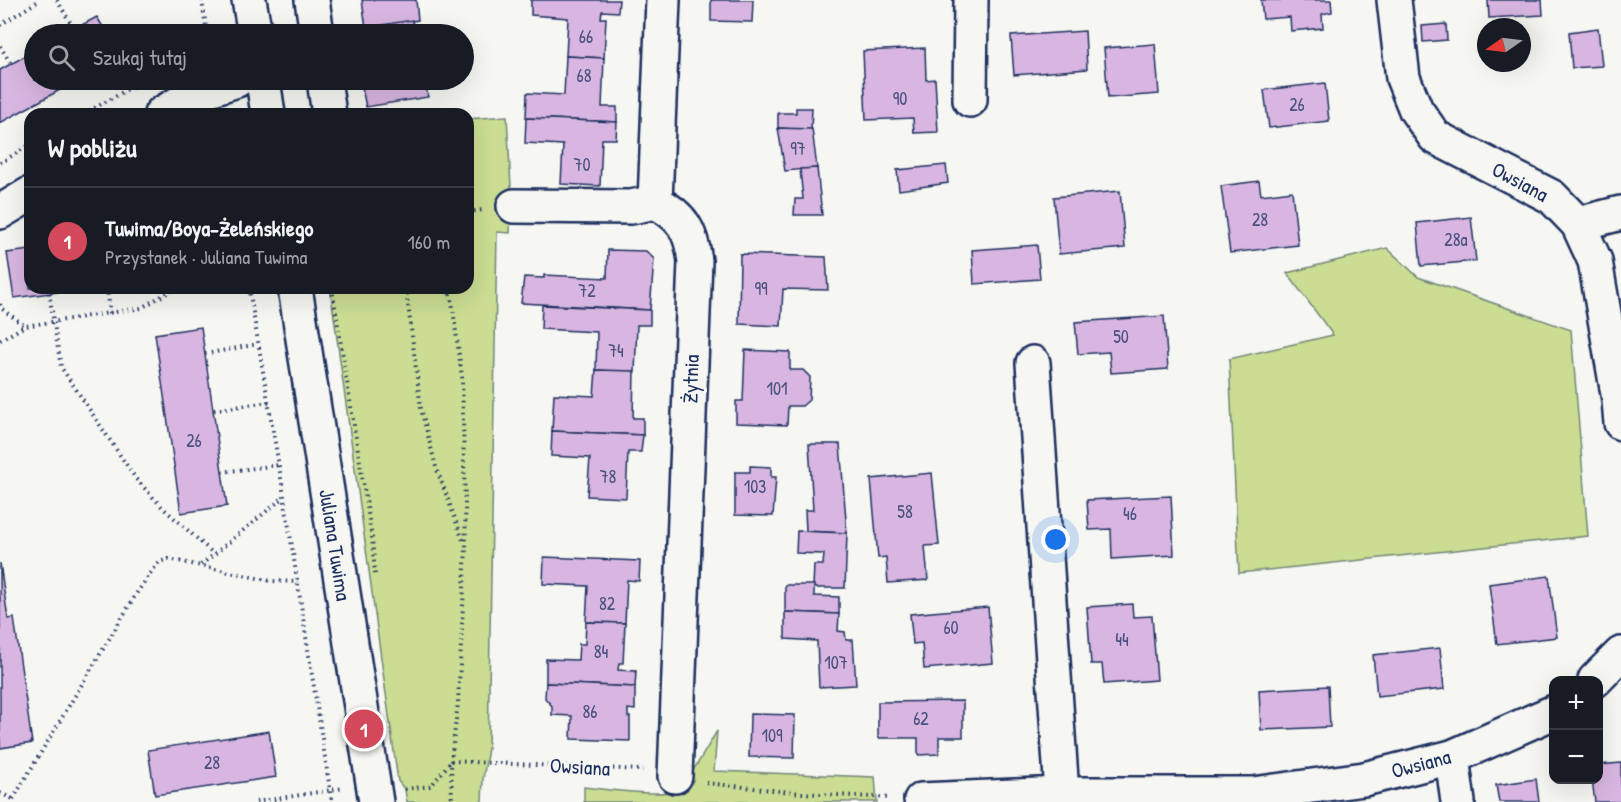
<!DOCTYPE html>
<html lang="pl">
<meta charset="utf-8">
<style>
body{margin:0;font-family:"Patrick Hand",sans-serif;background:#242831;color:#f1f3f6}
.controls{position:absolute;right:18px;bottom:18px;display:grid;overflow:hidden;border-radius:12px;box-shadow:0 6px 24px #0002}
.controls button{width:54px;height:54px;display:grid;place-items:center;padding:0;border:0;border-bottom:2px solid #363941;background:#171b24;color:#f1f3f6;font:30px sans-serif}
.compass{position:absolute;left:1477px;top:18px;width:54px;height:54px;border-radius:50%;background:#171b24;box-shadow:0 6px 24px #0002;rotate:256deg}
.you{position:absolute;left:1056px;top:540px;width:21px;height:21px;margin:-15px;border:4px solid #fff;border-radius:50%;background:#1a73e8;box-shadow:0 0 0 9px #1a73e833}
.badge{display:grid;place-items:center;width:39px;height:39px;border-radius:50%;background:#d1495b;color:#fff;font-size:20px;font-weight:700}
.pin{position:absolute;translate:-50% -50%;border:3px solid #fff;box-shadow:0 2px 6px #0006}
.list{margin:0;padding:0;list-style:none}
h2{display:flex;justify-content:space-between;align-items:center;height:78px;margin:0;padding:0 24px;font-size:26px}
h2 small{font-size:20px;font-weight:400;color:#9ea1a6}
.list li{display:grid;grid-template-columns:39px 1fr auto;gap:18px;align-items:center;box-sizing:border-box;height:108px;padding:0 24px;border-top:2px solid #363941}
.list b{display:block;font-size:22px;white-space:nowrap}
.list p{margin:0;font-size:20px;white-space:nowrap;color:#9ea1a6}
.list em{font-size:20px;font-style:normal;color:#9ea1a6}
.icon{flex:none;width:33px;height:33px;fill:none;stroke:currentColor;stroke-width:2;stroke-linecap:round;stroke-linejoin:round}
.map{position:relative;flex:none;width:1621px;height:802px;overflow:hidden}
.search{position:absolute;background:#171b24;box-shadow:0 6px 24px #0002;left:24px;top:24px;width:450px;height:66px;display:flex;align-items:center;gap:15px;box-sizing:border-box;padding:0 21px;border-radius:33px;color:#9ea1a6;font-size:22px}
.panel{position:absolute;background:#171b24;box-shadow:0 6px 24px #0002;left:24px;top:108px;width:450px;height:186px;border-radius:18px}
.map>svg:first-child{display:block}
.green{fill:#cadd92;stroke:#728678;stroke-width:1.5}
.building{fill:#d8b6e1;stroke:#1b2f5e;stroke-width:1.5}
.lines{fill:none;stroke-linecap:round;stroke-linejoin:round}
.minor-casing{stroke:#1b2f5e;stroke-width:38}
.path{stroke:#1b2f5e;stroke-width:4;stroke-dasharray:1.5 4.5;stroke-linecap:butt}
.minor{stroke:#f6f6f2;stroke-width:33}
.labels{text-anchor:middle;stroke-width:6;stroke-linejoin:round;paint-order:stroke}
.number-label{font-size:18px;fill:#4a517f}
.street-label{font-size:21px;fill:#1b2f5e;stroke:#f6f6f2}
</style>
<div class="map">
<svg width="1621" height="802" viewBox="0 0 1621 802">
<rect width="100%" height="100%" fill="#f6f6f2"/>
<filter id="ink" filterUnits="userSpaceOnUse"><feTurbulence type="fractalNoise" baseFrequency=".0167" numOctaves="2"/><feDisplacementMap in="SourceGraphic" scale="12" xChannelSelector="R" yChannelSelector="G"/><feConvolveMatrix kernelMatrix="1 2 1 2 8 2 1 2 1" color-interpolation-filters="sRGB"/></filter>
<g filter="url(#ink)">
<g class="green">
<path d="M507,116L511,187L510,233L497,232L488,748L483,779L482,802H407L405,790L398,781L330,288H468V119Z"/>
<path d="M1387,248L1418,277L1571,330L1588,536L1239,573L1229,359L1333,335L1287,273Z"/>
<path d="M717,731L714,771L875,777L877,802H584V787C602,789 658,797 673,791C689,783 707,747 717,731Z"/>
</g>
<g class="building">
<path d="M362,0H416L418,20L366,28Z"/>
<path d="M531,0H619L618,12L602,11L601,18H606L604,58L566,56L568,18L531,15Z"/>
<path d="M711,0H753L752,22L711,21Z"/>
<path d="M1261,0H1331L1332,12L1322,14L1323,28L1291,31L1290,17L1263,19Z"/>
<path d="M1488,0H1542L1543,15L1489,18Z"/>
<path d="M97,17L107,34H64L74,29Z"/>
<path d="M412,20L414,34H359V29Z"/>
<path d="M1446,24L1447,40L1423,42L1422,26Z"/>
<path d="M1598,28L1602,66L1572,68L1569,32Z"/>
<path d="M1085,31L1087,69L1014,75L1011,36Z"/>
<path d="M1155,44L1159,94L1108,98L1104,48Z"/>
<path d="M925,48L926,80L935,79L938,132L914,133L913,118L866,120L863,51Z"/>
<path d="M34,51V80H78L0,123V70Z"/>
<path d="M566,56L604,58L602,107H617V122L526,118L527,93L564,95Z"/>
<path d="M367,80H401L368,85Z"/>
<path d="M401,80H425L428,97L366,107L362,88Z"/>
<path d="M1325,83L1329,121L1269,128L1264,90Z"/>
<path d="M796,108H812L811,130L778,128V113H796Z"/>
<path d="M526,118L617,122L616,139H602L600,186L561,184L563,145L525,143Z"/>
<path d="M778,128L812,129L817,168L785,171Z"/>
<path d="M946,165L948,183L899,190L897,170Z"/>
<path d="M817,168L822,215H794L795,199H803L800,169Z"/>
<path d="M1259,181L1261,195L1292,191L1298,245L1230,253L1221,186Z"/>
<path d="M1120,191L1125,248L1059,254L1054,197Z"/>
<path d="M1471,217L1476,261L1421,266L1417,223Z"/>
<path d="M1037,245L1040,279L974,284L972,250Z"/>
<path d="M30,250V288H87L14,298L7,253Z"/>
<path d="M608,250L646,251L654,259L650,310L521,303L524,277L544,278V275L607,278Z"/>
<path d="M740,254L826,257L828,290L783,289L781,326L739,324Z"/>
<path d="M542,305L650,310V325H637L635,372L596,370L597,332L541,329Z"/>
<path d="M1164,316L1168,369L1111,373L1109,352L1078,354L1075,322Z"/>
<path d="M201,327L227,506L181,513L155,334Z"/>
<path d="M745,350L790,352V370H803L810,377L809,400L802,406H788L787,425L736,423V401H743Z"/>
<path d="M596,370L634,371L633,418H643V435L552,431L554,394L594,396Z"/>
<path d="M552,431L643,435L641,452H628L626,498L587,496L590,458L551,456Z"/>
<path d="M809,444H840L847,533L806,531L805,510H813Z"/>
<path d="M750,466L771,467V477H776L773,516L735,515V472H750Z"/>
<path d="M932,473L939,545L925,546L928,580L888,583L886,557L878,558L871,479Z"/>
<path d="M1171,496L1174,555L1112,559L1111,529L1089,530L1087,500Z"/>
<path d="M797,531L847,533L845,588H813L814,565H823L824,554L796,553Z"/>
<path d="M544,557L640,561L639,581L627,580L625,623L586,622L588,586L543,584Z"/>
<path d="M0,563L8,619L14,618L32,743L0,748Z"/>
<path d="M1549,576L1557,637L1497,644L1489,584Z"/>
<path d="M785,585H814V596L839,597V614L785,612Z"/>
<path d="M1132,604L1133,617L1152,616L1157,680L1104,684L1102,664H1091L1087,607Z"/>
<path d="M988,607L993,663L924,669L922,643L913,644L910,614Z"/>
<path d="M785,612L839,614L838,631L845,632L846,640H853L856,685L819,687L817,641L785,639Z"/>
<path d="M586,622L625,623L623,663H619L618,670L636,671L635,687L546,683V659L578,660L579,644H585Z"/>
<path d="M1440,648L1444,689L1377,696L1373,655Z"/>
<path d="M546,683L635,687V710L628,709V717H630V741L571,739L572,716L552,715V706L545,698Z"/>
<path d="M1328,686L1330,727L1261,730L1259,690Z"/>
<path d="M963,701V737H939V754L918,755V738H878V702Z"/>
<path d="M750,714L795,715L794,758L749,757Z"/>
<path d="M269,731L276,777L155,795L148,750Z"/>
<path d="M1621,763V802H1595L1592,780H1598V765Z"/>
<path d="M1536,779L1539,802H1499L1496,785Z"/>
</g>
<g class="lines">
<g class="minor-casing">
<g id="minor">
<path d="M249,0L255,34"/>
<path d="M312,0L317,34"/>
<path d="M663,0L655,202C683,216 691,231 695,261L675,776"/>
<path d="M1394,0L1403,78L1416,110L1435,137L1552,197L1578,224L1595,261L1619,400L1621,423"/>
<path d="M263,80L268,114"/>
<path d="M324,80L329,114"/>
<path d="M970,100L971,0"/>
<path d="M161,114L194,94L237,80"/>
<path d="M514,206L631,207L655,202"/>
<path d="M0,212L30,194"/>
<path d="M1578,224L1621,213"/>
<path d="M295,288L376,802"/>
<path d="M1033,363L1062,794"/>
<path d="M1595,680L1621,654"/>
<path d="M1452,757L1458,802"/>
<path d="M921,800L1062,794H1253L1364,779L1452,757L1554,712"/>
</g>
</g>
<g class="path">
<path d="M57,0L74,29"/>
<path d="M202,0L207,34"/>
<path d="M0,25L40,0"/>
<path d="M0,46L11,64"/>
<path d="M84,114L144,80"/>
<path d="M0,163L30,145"/>
<path d="M468,212L484,210"/>
<path d="M107,288L110,313"/>
<path d="M249,288L284,496L332,802"/>
<path d="M332,288L372,538L375,574"/>
<path d="M406,288L421,409L436,467L464,543"/>
<path d="M448,288L452,301L462,377L466,547L458,703L451,761L452,802"/>
<path d="M49,293L61,367L136,479L163,508L214,554"/>
<path d="M0,304L1,308L25,326L141,308L176,288"/>
<path d="M0,340L25,326"/>
<path d="M205,354L258,344"/>
<path d="M214,410L269,402"/>
<path d="M222,472L279,465"/>
<path d="M201,565L284,497"/>
<path d="M451,761L643,770"/>
<path d="M706,783L801,793L890,798"/>
<path d="M405,789L431,786L451,761"/>
<path d="M0,793L13,799L14,802"/>
<path d="M13,799L138,591L159,562L169,559L271,581L298,582"/>
<path d="M256,802L344,788"/>
</g>
<use href="#minor" class="minor"/>
</g>
</g>
<g class="labels">
<g class="number-label">
<text x="586" y="43">66</text>
<text x="584" y="82">68</text>
<text x="900" y="105">90</text>
<text x="1297" y="111">26</text>
<text x="798" y="155">97</text>
<text x="582" y="171">70</text>
<text x="1260" y="226">28</text>
<text x="1456" y="246">28a</text>
<text x="761" y="295">99</text>
<text x="587" y="297">72</text>
<text x="1121" y="343">50</text>
<text x="616" y="357">74</text>
<text x="777" y="395">101</text>
<text x="194" y="447">26</text>
<text x="608" y="483">78</text>
<text x="755" y="493">103</text>
<text x="905" y="518">58</text>
<text x="1130" y="520">46</text>
<text x="607" y="610">82</text>
<text x="951" y="634">60</text>
<text x="1122" y="646">44</text>
<text x="601" y="658">84</text>
<text x="836" y="669">107</text>
<text x="590" y="718">86</text>
<text x="921" y="725">62</text>
<text x="772" y="742">109</text>
<text x="212" y="769">28</text>
</g>
<g class="street-label">
<text transform="translate(1520 182) rotate(28)" y="7">Owsiana</text>
<text transform="translate(691 379) rotate(-88)" y="7">Żytnia</text>
<text transform="translate(335 545) rotate(81)" y="7">Juliana Tuwima</text>
<text transform="translate(1421 764) rotate(-15)" y="7">Owsiana</text>
<text transform="translate(580 767) rotate(3)" y="7">Owsiana</text>
</g>
</g>
</svg>
<div class="controls">
<button>+</button>
<button>−</button>
</div>
<svg class="compass" viewBox="-18 -18 36 36"><path d="M0-13l5 13h-10z" fill="#e53935"/><path d="M0 13l5-13h-10z" fill="#9ea1a6"/></svg>
<div class="you"></div>
<div class="pin badge" style="left:364px;top:729px">1</div>
<div class="search"><svg class="icon" aria-label="search" viewBox="0 0 24 24"><circle cx="10" cy="10" r="6"/><path d="M15 15l6 6"/></svg>Szukaj tutaj</div>
<section class="panel">
<h2>W pobliżu<small></small></h2>
<ul class="list">
<li><span class="badge">1</span><div><b>Tuwima/Boya-Żeleńskiego</b><p>Przystanek · Juliana Tuwima</p></div><em>160 m</em></li>
</ul>
</section>
</div>
